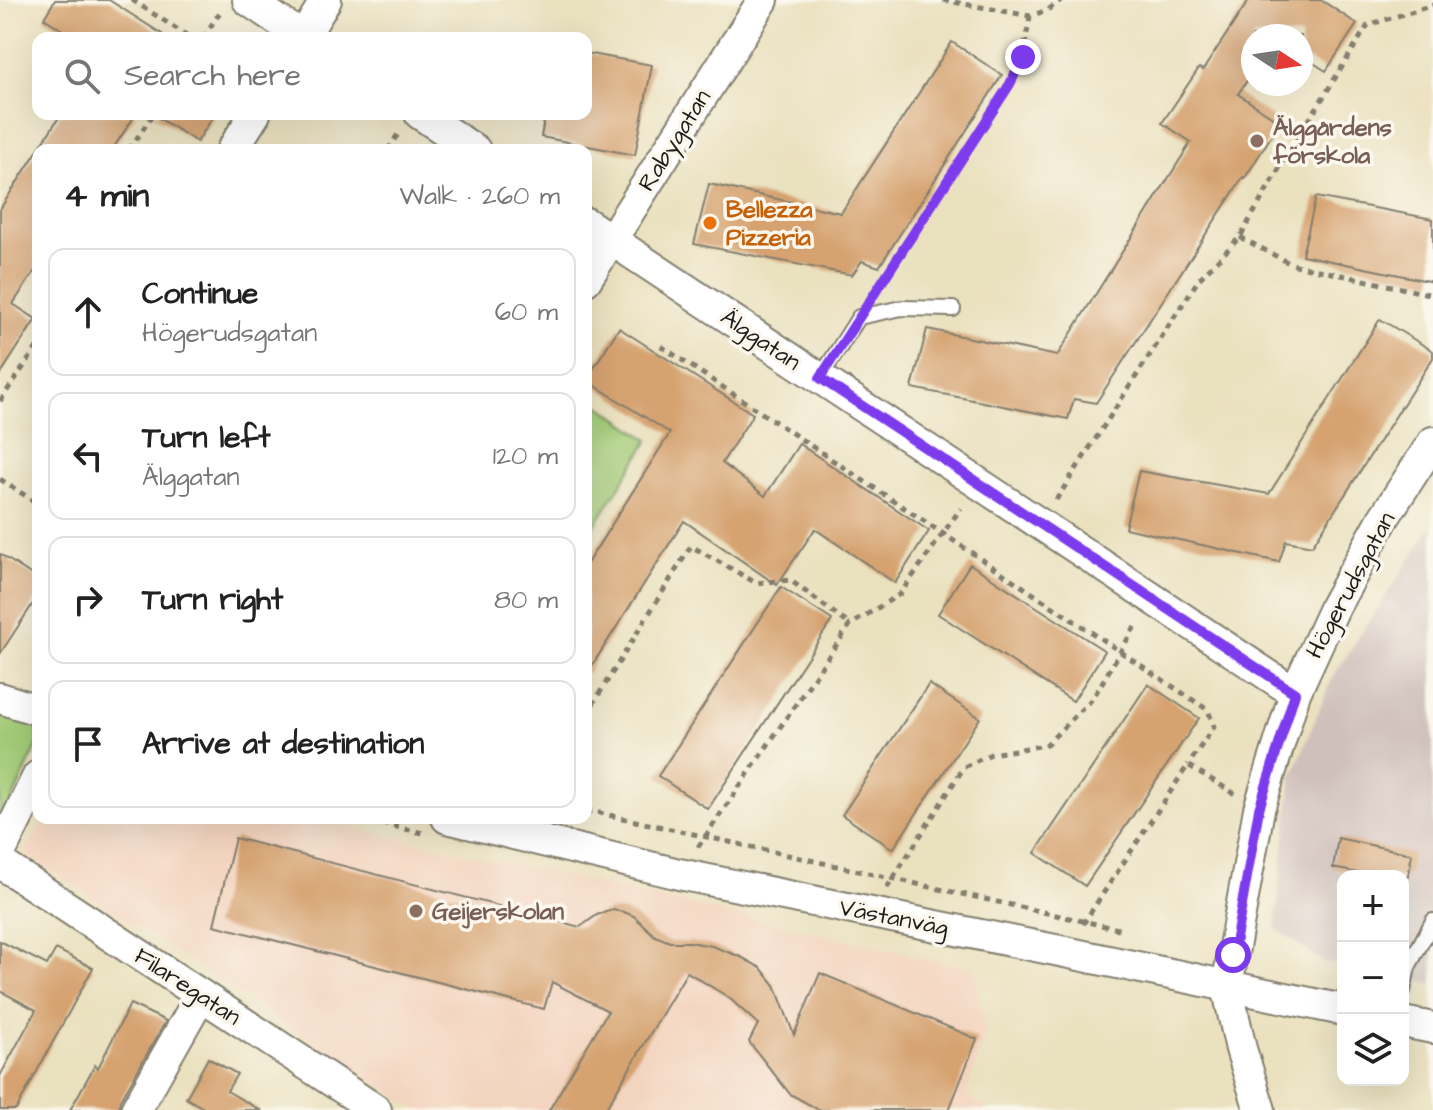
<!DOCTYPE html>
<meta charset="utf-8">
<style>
body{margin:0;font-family:"Architects Daughter",sans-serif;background:#f2f2f2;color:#222}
.controls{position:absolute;right:24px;bottom:24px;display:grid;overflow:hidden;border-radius:16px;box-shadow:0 8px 32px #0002}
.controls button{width:72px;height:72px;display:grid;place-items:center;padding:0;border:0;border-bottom:2px solid #e0e0e0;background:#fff;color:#222;font:40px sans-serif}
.compass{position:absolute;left:1241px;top:24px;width:72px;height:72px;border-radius:50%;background:#fff;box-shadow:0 8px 32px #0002;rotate:102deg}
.stop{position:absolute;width:24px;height:24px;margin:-18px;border:6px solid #7c3aed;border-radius:50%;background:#fff}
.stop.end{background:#7c3aed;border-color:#fff;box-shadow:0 2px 8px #0008}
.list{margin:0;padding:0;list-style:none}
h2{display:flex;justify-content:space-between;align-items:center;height:104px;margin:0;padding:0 32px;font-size:34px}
h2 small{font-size:26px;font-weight:400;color:#767676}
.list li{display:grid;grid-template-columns:52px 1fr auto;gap:24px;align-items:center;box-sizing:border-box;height:128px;margin:0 16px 16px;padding:0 16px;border:2px solid #e0e0e0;border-radius:16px}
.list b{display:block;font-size:30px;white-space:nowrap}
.list p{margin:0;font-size:26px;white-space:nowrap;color:#767676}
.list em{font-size:26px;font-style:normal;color:#767676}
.icon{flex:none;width:44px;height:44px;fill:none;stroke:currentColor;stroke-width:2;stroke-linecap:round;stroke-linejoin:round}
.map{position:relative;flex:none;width:1433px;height:1110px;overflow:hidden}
.search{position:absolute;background:#fff;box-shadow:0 8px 32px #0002;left:32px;top:32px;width:560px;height:88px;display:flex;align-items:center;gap:20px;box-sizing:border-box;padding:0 28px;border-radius:16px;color:#767676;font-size:30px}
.panel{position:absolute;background:#fff;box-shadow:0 8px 32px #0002;left:32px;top:144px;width:560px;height:680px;border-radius:16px}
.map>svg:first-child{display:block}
.built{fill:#f3d4bf}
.industrial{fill:#cfc0bb}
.green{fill:#a2cb77;stroke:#5f744a;stroke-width:2}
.building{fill:#d5a26f}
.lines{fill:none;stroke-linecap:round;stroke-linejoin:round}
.service-casing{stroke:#837e6e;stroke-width:18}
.minor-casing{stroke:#837e6e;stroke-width:34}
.path{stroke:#837e6e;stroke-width:5;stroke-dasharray:6 6;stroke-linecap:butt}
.service{stroke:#fff;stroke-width:14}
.minor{stroke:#fff;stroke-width:30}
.route{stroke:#7c3aed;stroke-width:10}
.education-dot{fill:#8d6e63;stroke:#fbf7ec;stroke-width:3}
.food-dot{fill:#e8710a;stroke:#fbf7ec;stroke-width:3}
.labels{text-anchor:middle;stroke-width:7;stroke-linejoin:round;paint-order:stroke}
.education-label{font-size:24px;font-weight:bold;fill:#785e54;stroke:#fbf7ec;text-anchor:start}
.street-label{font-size:24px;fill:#1c1c1c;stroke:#fbf7ec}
.food-label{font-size:24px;font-weight:bold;fill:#c56008;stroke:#fbf7ec;text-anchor:start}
</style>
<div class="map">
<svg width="1433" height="1110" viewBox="0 0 1433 1110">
<rect width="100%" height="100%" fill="#fbf7ec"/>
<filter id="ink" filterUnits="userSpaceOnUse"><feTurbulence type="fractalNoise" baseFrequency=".0125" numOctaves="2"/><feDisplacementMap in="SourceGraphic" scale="16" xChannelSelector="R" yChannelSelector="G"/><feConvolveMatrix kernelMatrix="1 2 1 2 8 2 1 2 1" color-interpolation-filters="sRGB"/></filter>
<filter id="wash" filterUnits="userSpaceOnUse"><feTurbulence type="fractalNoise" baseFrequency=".006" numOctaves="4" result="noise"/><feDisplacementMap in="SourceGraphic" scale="32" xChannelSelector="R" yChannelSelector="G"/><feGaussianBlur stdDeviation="1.8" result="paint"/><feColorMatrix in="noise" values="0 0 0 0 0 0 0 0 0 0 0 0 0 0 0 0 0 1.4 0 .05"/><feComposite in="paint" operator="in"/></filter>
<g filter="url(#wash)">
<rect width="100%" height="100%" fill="#eae1bf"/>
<path class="built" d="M45,818H310L974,969L986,1030L966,1095L989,1110H417L24,853Z"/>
<path class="industrial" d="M1433,524V983L1403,978V876H1343V966L1324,962L1275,928L1292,777L1332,678Z"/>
<g class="green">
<path d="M586,396L649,440L586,539Z"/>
<path d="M0,714L38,725V744L0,826Z"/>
</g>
<g id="blocks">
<g class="building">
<path d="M55,0H109L168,38H75L44,18Z"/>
<path d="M1249,0H1321L1357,24L1326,71L1301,55V36H1253V72L1238,94L1280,122L1245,178L1243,177L1096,403L1074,399L1068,419L912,388L927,329L1057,356L1191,142L1162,123L1199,68L1203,70Z"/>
<path d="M952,42L1002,75L879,267L862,261L852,275L694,244L709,184L841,213Z"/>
<path d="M586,53L652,65L635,155L541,137L545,114H586Z"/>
<path d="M61,114H136L112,150H38Z"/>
<path d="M152,114H215L197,142Z"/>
<path d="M38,150V266L13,304L36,319L0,375V209Z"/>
<path d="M1316,197L1433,219V282L1302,255Z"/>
<path d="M1380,319L1433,351V358L1312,546L1286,541L1279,562L1125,528L1139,471L1269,494Z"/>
<path d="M619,328L753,414L722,463L765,496L799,444L929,531L895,583L815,529L777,585L684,521L586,675V565L670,433L586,380Z"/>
<path d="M0,554L38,579V596L0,654Z"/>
<path d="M970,564L1105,651L1073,701L938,614Z"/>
<path d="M781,587L832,620L708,809L658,776Z"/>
<path d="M929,684L980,718L893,849L842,815Z"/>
<path d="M1148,684L1199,718L1085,886L1035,853Z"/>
<path d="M235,838L580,927L597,915L612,910L624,912L634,916L655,936L670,942H690L712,946L741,957L761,968L775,985L794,1035L820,973L977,1039L949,1110H819L790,1094L749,1042L758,1024L728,997L687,972L605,1110H549L608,1011L552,982L544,1009L214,925Z"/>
<path d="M1338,838L1412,854L1408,876H1372L1333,868Z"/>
<path d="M0,941L47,965L56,949L93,968L16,1110H0V1076L36,1010L0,991Z"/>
<path d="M130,1004L166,1021L120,1101L118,1110H70L95,1065L98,1068Z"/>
<path d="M208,1058L237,1074L227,1091L260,1110H207L186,1098Z"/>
</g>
</g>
</g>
<g filter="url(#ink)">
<use href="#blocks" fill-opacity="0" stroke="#837e6e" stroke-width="2"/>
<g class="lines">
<g class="service-casing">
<g id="service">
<path d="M820,378L859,317L902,308L953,309"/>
<path d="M1403,991L1408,967L1433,921"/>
</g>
</g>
<g class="minor-casing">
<g id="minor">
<path d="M248,0L304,38"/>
<path d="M303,38L326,0"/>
<path d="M420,114L475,150"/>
<path d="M232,150L255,114"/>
<path d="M586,223L1295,693"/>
<path d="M586,280L763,0"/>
<path d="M0,698L38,710"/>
<path d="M447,818L679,874L1065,952L1343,1010"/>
<path d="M0,853L38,776"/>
<path d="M0,863L376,1110"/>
<path d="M1403,1022L1433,1028"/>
<path d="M136,1110L201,995"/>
<path d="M1260,1110L1241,1049L1227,986L1259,809L1295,693L1335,606L1383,519L1433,442"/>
</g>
</g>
<g class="path">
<path d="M132,0L191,38"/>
<path d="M943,0L1030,16L1048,10L1061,0"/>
<path d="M203,38L222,9"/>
<path d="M129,150L153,114"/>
<path d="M388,150L398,134"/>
<path d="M1240,237L1291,264L1433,295"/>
<path d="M876,291L1010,84L1023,57L1030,16"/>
<path d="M661,346L1208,710L1214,727L1188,765"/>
<path d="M0,401L38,346"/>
<path d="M0,479L38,504"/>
<path d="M1056,500L1199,279L1240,237L1280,167L1368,25L1433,5"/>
<path d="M586,715L691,546L756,583L790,580L850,625"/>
<path d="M586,810L1123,930"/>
<path d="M358,818L423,833"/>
<path d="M698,847L850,625L900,594L961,508"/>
<path d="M887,888L964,767L991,754L1046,745L1093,698L1137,623"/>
<path d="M1083,924L1188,765L1235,794"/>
</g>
<use href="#service" class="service"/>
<use href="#minor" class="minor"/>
</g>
</g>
<g class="lines" filter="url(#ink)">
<path class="route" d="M1023,57L1010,84L820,378L1295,693L1259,809L1233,955"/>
</g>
<g class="education-dot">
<circle cx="1257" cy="141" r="8"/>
<circle cx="416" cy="911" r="8"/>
</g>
<circle class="food-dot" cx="710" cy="223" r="8"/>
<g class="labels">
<g class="education-label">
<text x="1273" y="135">Älggårdens<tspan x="1273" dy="28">förskola</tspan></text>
<text x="432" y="919">Geijerskolan</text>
</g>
<g class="street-label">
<text transform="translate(674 140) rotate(-58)" y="8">Rabygatan</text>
<text transform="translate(761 339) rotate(34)" y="8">Älggatan</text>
<text transform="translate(1350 585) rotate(-62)" y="8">Högerudsgatan</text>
<text transform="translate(894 917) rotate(11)" y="8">Västanväg</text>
<text transform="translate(188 986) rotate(33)" y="8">Filaregatan</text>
</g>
<g class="food-label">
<text x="726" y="217">Bellezza<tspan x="726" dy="28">Pizzeria</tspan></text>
</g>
</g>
</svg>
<div class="controls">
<button>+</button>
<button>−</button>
<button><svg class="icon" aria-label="layers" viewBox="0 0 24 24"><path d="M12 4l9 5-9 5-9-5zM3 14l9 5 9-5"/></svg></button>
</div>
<svg class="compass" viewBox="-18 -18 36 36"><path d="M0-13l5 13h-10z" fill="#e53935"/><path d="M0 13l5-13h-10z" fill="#767676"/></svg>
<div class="stop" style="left:1233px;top:955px"></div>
<div class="stop end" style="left:1023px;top:57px"></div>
<div class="search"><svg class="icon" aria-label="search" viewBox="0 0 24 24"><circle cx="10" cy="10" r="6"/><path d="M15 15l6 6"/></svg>Search here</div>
<section class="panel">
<h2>4 min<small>Walk · 260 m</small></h2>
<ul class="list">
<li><svg class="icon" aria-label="ahead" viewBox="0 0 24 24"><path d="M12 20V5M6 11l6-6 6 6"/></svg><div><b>Continue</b><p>Högerudsgatan</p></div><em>60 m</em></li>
<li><svg class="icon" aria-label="left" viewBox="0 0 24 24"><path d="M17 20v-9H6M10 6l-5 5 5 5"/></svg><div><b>Turn left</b><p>Älggatan</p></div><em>120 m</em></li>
<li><svg class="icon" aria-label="right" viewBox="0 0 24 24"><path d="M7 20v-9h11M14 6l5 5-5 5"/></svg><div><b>Turn right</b></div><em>80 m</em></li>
<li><svg class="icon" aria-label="arrive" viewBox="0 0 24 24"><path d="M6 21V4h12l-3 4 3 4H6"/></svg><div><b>Arrive at destination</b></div></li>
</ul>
</section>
</div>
